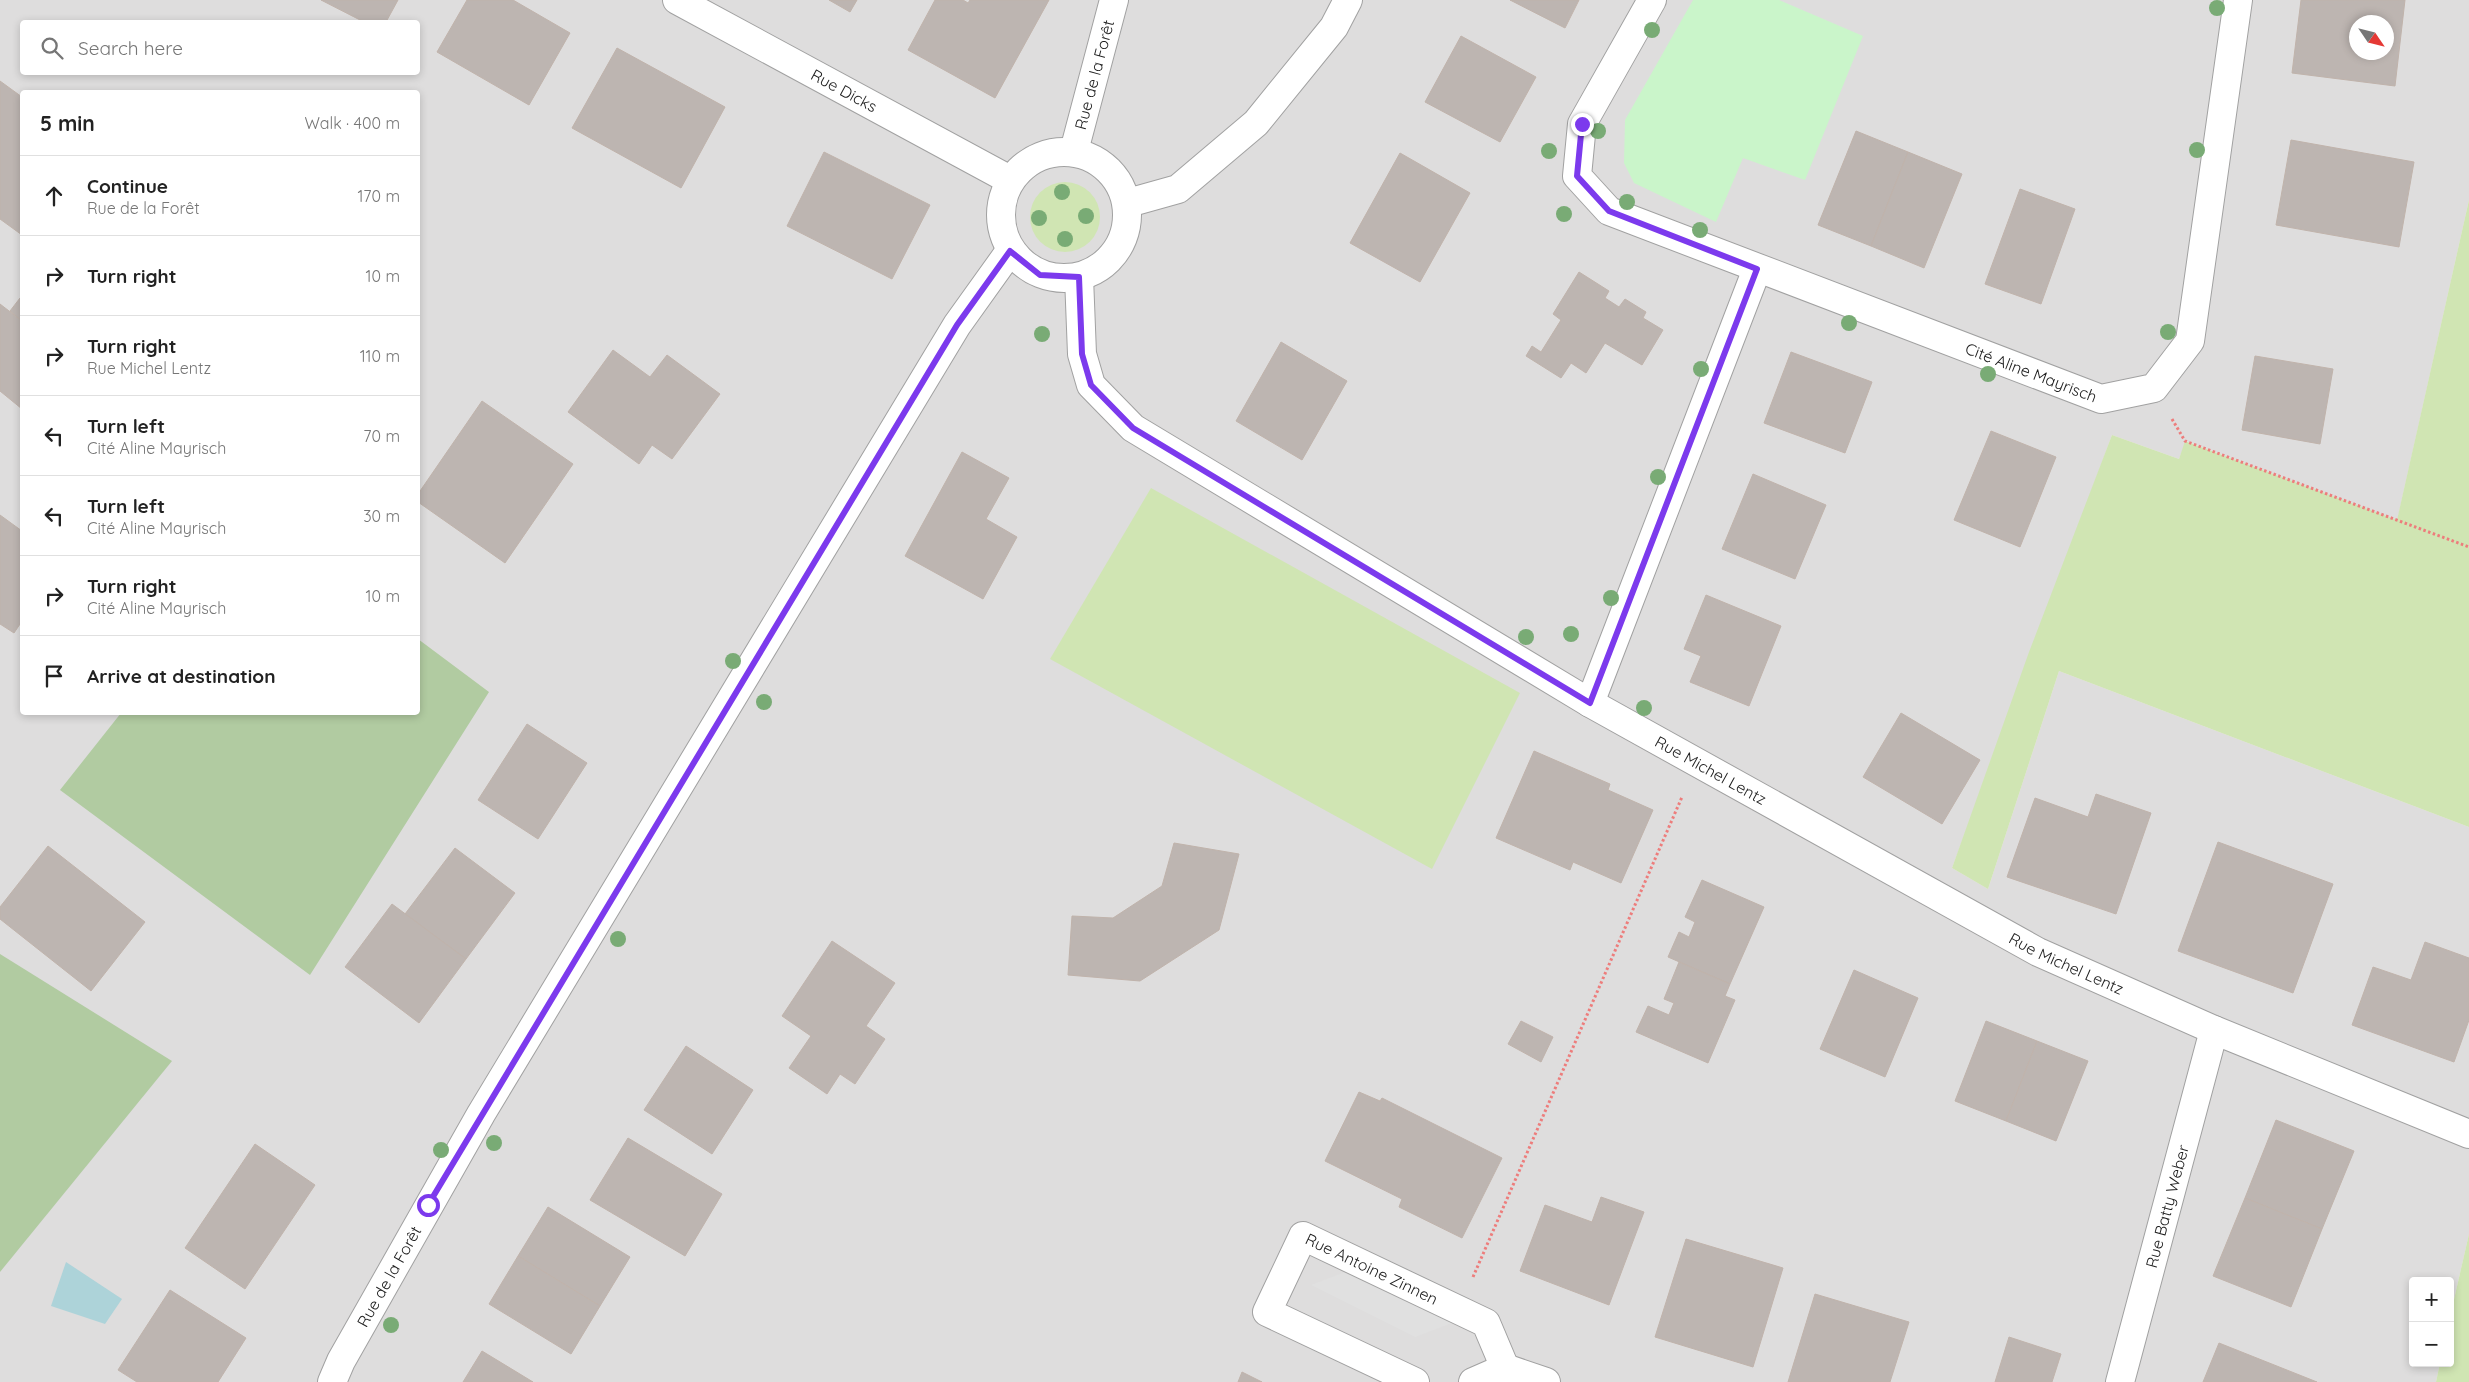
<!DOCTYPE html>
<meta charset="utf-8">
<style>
body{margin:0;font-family:Quicksand,sans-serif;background:#f2f2f2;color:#222}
.controls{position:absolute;right:15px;bottom:15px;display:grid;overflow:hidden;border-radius:5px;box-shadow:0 2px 8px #0003}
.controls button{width:45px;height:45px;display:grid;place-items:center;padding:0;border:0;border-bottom:1px solid #e0e0e0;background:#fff;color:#222;font:25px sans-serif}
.compass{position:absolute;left:2349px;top:15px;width:45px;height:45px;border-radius:50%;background:#fff;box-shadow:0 2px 8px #0003;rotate:125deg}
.stop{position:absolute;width:15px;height:15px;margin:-11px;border:4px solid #7c3aed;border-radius:50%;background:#fff}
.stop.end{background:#7c3aed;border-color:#fff;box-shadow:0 1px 5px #0008}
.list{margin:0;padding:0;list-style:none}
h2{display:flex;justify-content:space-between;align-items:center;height:65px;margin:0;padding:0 20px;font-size:21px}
h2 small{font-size:16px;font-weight:400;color:#767676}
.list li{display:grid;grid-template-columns:32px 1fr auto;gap:15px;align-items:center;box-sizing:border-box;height:80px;padding:0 20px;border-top:1px solid #e0e0e0}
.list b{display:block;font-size:19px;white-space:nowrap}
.list p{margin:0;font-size:16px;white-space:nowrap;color:#767676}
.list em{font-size:16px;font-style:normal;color:#767676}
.icon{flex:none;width:28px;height:28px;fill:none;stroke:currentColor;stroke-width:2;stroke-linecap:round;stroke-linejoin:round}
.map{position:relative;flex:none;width:2469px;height:1382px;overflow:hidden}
.search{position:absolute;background:#fff;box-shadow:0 2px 8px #0003;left:20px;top:20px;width:400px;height:55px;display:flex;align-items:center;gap:12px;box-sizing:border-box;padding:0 18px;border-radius:5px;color:#767676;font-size:19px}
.panel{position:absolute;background:#fff;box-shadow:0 2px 8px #0003;left:20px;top:90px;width:400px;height:625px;border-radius:5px}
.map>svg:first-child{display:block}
.residential{fill:#dedddd;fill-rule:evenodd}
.grass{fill:#d0e5b3}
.forest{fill:#b1cba1}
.park{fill:#caf5ca}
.parking{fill:#e0e0e0}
.water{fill:#add3d9}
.building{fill:#bdb5b1;stroke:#c0b3ab;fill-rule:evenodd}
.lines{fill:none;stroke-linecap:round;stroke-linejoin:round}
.street-casing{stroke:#a1a1a1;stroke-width:30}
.path{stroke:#ed7d7c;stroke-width:3;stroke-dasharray:2.5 2.5;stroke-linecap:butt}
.street{stroke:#fff;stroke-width:28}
.tree{fill:#79ab75}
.route{stroke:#7c3aed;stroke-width:6}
.labels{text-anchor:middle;stroke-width:4.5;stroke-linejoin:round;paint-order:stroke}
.street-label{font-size:16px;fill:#202020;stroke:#fff}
</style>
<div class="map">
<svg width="2469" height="1382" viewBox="0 0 2469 1382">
<rect width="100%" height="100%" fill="#f0ece8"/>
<path class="residential" d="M0,0H2469V200L2397,521L2186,441L2179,459L2112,435L1952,868L1988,889L2059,671L2469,827V1234L2450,1317V1281H2413V1363H2440L2436,1382H0ZM22,22H418V72H22ZM2356,22H2386V52H2356ZM22,92H418V712H22Z"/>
<g class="grass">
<circle cx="1065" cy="217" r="35"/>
<path d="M2469,200V827L2059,671L1988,889L1952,868L2029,652L2112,435L2179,459L2185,441L2397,520Z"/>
<path d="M1151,488L1520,693L1432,869L1050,659Z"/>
<path d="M2469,1234V1382H2436L2440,1363H2450V1317Z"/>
</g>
<g class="forest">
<path d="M418,639L489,692L310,975L60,790L121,713L418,712Z"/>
<path d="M0,954L172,1061L0,1272Z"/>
</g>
<path class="park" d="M1693,0H1779L1863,36L1805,180L1743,158L1716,222L1634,183L1624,163L1625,120Z"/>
<path class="parking" d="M1348,1271L1452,1323L1415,1337L1311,1285Z"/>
<path class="water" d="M66,1262L122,1299L105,1324L51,1306Z"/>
<g class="building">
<path d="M321,0H398L386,22H364Z"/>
<path d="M467,0H513L570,33L529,105L437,52Z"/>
<path d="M829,0H857L850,12Z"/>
<path d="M935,0H963L968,3L970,0H1049L995,98L908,50Z"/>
<path d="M1510,0H1579L1565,28Z"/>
<path d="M2301,0H2405L2395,86L2292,73ZM2356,22H2386V52H2356Z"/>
<path d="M1461,36L1536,77L1500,142L1425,102Z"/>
<path d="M617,48L725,107L681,188L572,128Z"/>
<path d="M0,81L22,97V235L0,219Z"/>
<path d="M1856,131L1908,152L1871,246L1818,225Z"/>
<path d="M2291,140L2414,162L2399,247L2276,225Z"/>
<path d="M824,152L930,205L892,279L787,226Z"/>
<path d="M1908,152L1962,174L1924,268L1871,246Z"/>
<path d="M1400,153L1470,193L1420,282L1350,243Z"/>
<path d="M2020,189L2075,209L2041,304L1985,284Z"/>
<path d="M1579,272L1609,291L1605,298L1619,307L1625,299L1646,312L1643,318L1663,330L1642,365L1605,343L1586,373L1571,363L1561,378L1526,356L1532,346L1541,352L1561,320L1553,314Z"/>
<path d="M20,298L22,300V321L10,311Z"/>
<path d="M0,304L22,321V409L0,391Z"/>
<path d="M1281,342L1347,381L1302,460L1236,421Z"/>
<path d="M613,350L650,377L667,355L720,394L672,459L652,445L639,464L568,412Z"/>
<path d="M1791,352L1872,382L1845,453L1764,423Z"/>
<path d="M2255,356L2333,369L2320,444L2242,430Z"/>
<path d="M482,401L573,464L505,563L418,502V494Z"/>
<path d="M1991,431L2056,457L2020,547L1954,520Z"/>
<path d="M962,452L1009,478L986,519L1017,537L983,599L905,556Z"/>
<path d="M1753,474L1826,505L1795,579L1722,549Z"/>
<path d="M0,515L22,531V621L14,633L0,624Z"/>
<path d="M1706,595L1781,626L1749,706L1690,682L1701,656L1684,649Z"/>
<path d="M1901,713L1980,760L1942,824L1863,777Z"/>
<path d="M527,724L587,763L538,839L478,800Z"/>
<path d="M1534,751L1610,784L1608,790L1653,810L1621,883L1573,862L1570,870L1496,838Z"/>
<path d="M2096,794L2151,813L2116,914L2007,877L2035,798L2088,817Z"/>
<path d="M2218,842L2333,884L2293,993L2178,951Z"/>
<path d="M1174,843L1239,854L1219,930L1140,981L1068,975L1072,916L1113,918L1162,886Z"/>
<path d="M48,846L145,922L91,991L0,919V907Z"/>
<path d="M455,848L515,893L466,959L405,914Z"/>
<path d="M1702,880L1764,907L1730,984L1668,957L1679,932L1689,937L1695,922L1685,917Z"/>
<path d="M392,904L466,959L419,1023L345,967Z"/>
<path d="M832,941L895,983L866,1026L885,1039L855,1084L840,1074L827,1094L789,1068L811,1036L782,1016Z"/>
<path d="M2425,942L2469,958V1020L2454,1062L2352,1025L2373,967L2411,980Z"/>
<path d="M1679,962L1730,984L1725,996L1735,1000L1708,1063L1636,1032L1648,1006L1669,1015L1674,1003L1664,999Z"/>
<path d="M1854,970L1918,998L1885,1077L1820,1049Z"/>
<path d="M1521,1021L1553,1037L1541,1062L1508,1044Z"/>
<path d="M1986,1021L2037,1041L2006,1121L1955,1101Z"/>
<path d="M2037,1041L2088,1061L2056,1141L2006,1121Z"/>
<path d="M686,1046L753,1090L712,1154L644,1110Z"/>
<path d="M1359,1092L1380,1101L1382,1098L1502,1158L1462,1238L1399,1207L1402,1199L1325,1161Z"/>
<path d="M2276,1120L2354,1151L2322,1229L2245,1198Z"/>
<path d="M628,1138L722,1194L685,1256L590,1200Z"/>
<path d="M255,1144L315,1185L245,1289L185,1248Z"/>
<path d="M1601,1197L1644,1212L1609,1305L1520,1271L1545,1205L1592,1222Z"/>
<path d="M2245,1198L2322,1229L2291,1307L2213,1276Z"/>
<path d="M548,1207L630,1257L600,1306L518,1256Z"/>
<path d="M1686,1239L1783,1268L1753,1367L1655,1337Z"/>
<path d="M518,1256L600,1306L571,1354L489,1304Z"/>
<path d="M170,1290L246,1338L218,1382H137L118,1370Z"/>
<path d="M1815,1294L1909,1322L1890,1382H1788Z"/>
<path d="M2009,1337L2061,1354L2052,1382H1995Z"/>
<path d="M2219,1343L2317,1382H2203Z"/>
<path d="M482,1351L533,1382H463Z"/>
<path d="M1242,1372L1262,1382H1238Z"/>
</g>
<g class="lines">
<g class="street-casing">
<g id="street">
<path id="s1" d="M677,0L1010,180"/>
<path id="s2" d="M1652,0L1582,124L1577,176L1609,211L2101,399L2154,388L2190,341L2238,0"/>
<path id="s3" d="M1074,151L1114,0"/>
<circle cx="1064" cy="215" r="63"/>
<path d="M1128,203L1178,189L1256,123L1334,27L1348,0"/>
<path id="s4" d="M1079,277L1082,354L1091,385L1133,428L1590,703L2038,952L2214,1030L2469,1134"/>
<path d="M1590,703L1757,269"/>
<path id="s5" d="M332,1382L341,1361L481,1114L957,325L1010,251"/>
<path id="s6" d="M1415,1382L1267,1312L1303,1236L1486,1323L1505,1368"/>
<path d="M1473,1382L1505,1368L1546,1382"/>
<path id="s7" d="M2120,1382L2214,1030"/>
</g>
</g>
<g class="path">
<path d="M2172,419L2185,441L2469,547"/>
<path d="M1473,1277L1682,797"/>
</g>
<use href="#street" class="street"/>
</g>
<g class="tree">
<circle cx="2217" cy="8" r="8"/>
<circle cx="1652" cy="30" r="8"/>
<circle cx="1598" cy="131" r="8"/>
<circle cx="2197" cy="150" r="8"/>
<circle cx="1549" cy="151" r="8"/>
<circle cx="1062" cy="192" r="8"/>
<circle cx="1627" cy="202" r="8"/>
<circle cx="1564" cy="214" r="8"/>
<circle cx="1086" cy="216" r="8"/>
<circle cx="1039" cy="218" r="8"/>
<circle cx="1700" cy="230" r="8"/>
<circle cx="1065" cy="239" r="8"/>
<circle cx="1849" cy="323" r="8"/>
<circle cx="2168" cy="332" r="8"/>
<circle cx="1042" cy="334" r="8"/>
<circle cx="1701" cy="369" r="8"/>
<circle cx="1988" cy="374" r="8"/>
<circle cx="1658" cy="477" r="8"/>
<circle cx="1611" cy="598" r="8"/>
<circle cx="1571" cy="634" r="8"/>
<circle cx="1526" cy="637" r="8"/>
<circle cx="733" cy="661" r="8"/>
<circle cx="764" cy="702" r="8"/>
<circle cx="1644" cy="708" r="8"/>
<circle cx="618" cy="939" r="8"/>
<circle cx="494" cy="1143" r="8"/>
<circle cx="441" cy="1150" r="8"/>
<circle cx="391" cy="1325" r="8"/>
</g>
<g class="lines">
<path class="route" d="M428,1205L957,325L1010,251L1040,275L1079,277L1082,354L1091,385L1133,428L1590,703L1757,269L1609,211L1577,176L1582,124"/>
</g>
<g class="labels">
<g class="street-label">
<text dy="6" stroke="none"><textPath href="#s3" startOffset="79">Rue de la Forêt</textPath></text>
<text dy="6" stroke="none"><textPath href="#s1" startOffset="190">Rue Dicks</textPath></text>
<text dy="6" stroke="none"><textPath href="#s2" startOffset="694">Cité Aline Mayrisch</textPath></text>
<text dy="6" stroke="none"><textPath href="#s4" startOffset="841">Rue Michel Lentz</textPath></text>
<text dy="6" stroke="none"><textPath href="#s4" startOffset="1246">Rue Michel Lentz</textPath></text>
<text dy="6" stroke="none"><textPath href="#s7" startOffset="182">Rue Batty Weber</textPath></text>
<text dy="6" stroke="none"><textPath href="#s6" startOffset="324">Rue Antoine Zinnen</textPath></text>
<text dy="6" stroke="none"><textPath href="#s5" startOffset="120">Rue de la Forêt</textPath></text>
</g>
</g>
</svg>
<div class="controls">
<button>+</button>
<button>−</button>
</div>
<svg class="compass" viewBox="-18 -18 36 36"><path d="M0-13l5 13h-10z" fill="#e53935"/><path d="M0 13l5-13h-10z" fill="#767676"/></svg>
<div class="stop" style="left:428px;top:1205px"></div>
<div class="stop end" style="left:1582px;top:124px"></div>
<div class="search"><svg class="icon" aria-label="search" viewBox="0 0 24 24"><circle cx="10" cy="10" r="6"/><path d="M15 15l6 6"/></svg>Search here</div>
<section class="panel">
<h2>5 min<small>Walk · 400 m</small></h2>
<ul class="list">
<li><svg class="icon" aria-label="ahead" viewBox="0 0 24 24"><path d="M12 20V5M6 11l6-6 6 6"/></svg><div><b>Continue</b><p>Rue de la Forêt</p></div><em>170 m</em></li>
<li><svg class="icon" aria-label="right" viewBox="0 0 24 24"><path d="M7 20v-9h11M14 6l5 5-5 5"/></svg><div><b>Turn right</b></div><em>10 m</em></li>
<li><svg class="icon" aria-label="right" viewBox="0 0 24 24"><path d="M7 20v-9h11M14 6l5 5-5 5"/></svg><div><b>Turn right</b><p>Rue Michel Lentz</p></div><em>110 m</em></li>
<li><svg class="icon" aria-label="left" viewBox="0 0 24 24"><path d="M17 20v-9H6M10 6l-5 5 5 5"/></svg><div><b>Turn left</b><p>Cité Aline Mayrisch</p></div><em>70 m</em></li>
<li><svg class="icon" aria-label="left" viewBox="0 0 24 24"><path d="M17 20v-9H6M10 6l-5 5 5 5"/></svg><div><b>Turn left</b><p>Cité Aline Mayrisch</p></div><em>30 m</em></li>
<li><svg class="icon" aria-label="right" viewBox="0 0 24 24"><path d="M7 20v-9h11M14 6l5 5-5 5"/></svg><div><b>Turn right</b><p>Cité Aline Mayrisch</p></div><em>10 m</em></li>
<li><svg class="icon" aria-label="arrive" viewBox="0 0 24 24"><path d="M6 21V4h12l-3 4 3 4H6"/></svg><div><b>Arrive at destination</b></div></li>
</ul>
</section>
</div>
